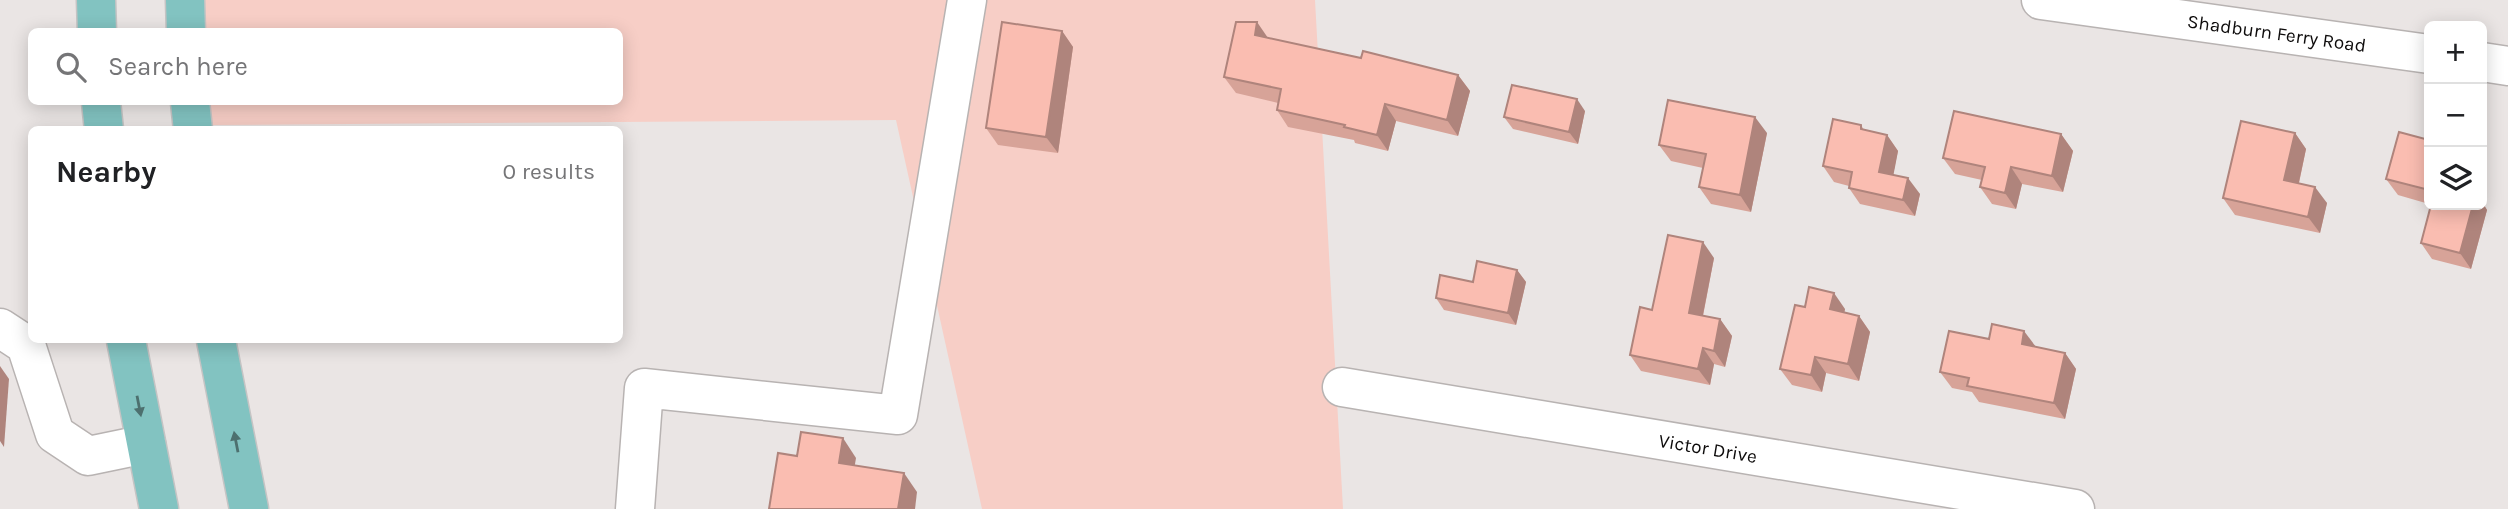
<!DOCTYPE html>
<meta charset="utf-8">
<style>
body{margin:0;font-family:Karla,sans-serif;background:#f2f2f2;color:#202124}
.controls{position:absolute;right:21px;top:21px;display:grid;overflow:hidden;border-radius:10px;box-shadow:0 4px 18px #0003}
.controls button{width:63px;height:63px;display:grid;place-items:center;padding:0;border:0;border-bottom:2px solid #e0e0e0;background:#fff;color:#202124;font:35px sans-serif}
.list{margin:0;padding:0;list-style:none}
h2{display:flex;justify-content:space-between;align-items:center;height:91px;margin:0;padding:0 28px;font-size:30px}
h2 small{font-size:23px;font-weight:400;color:#757577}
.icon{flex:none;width:38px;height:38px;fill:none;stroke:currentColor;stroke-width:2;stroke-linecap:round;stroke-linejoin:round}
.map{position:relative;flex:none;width:2508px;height:509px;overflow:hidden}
.search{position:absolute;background:#fff;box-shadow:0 4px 18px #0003;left:28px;top:28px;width:595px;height:77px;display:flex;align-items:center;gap:18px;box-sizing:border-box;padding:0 24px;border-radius:10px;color:#757577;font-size:26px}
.panel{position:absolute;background:#fff;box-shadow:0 4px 18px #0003;left:28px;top:126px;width:595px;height:217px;border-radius:10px}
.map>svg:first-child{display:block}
.green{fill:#f7cec6}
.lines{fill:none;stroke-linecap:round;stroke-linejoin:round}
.minor-casing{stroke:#b8b3b2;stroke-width:41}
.major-casing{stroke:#c5c4c4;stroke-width:41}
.minor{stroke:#fff;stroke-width:38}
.major{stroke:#82c3c1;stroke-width:38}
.wall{fill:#d7a398}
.shaded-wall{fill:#af847c}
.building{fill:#fabdb1;stroke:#af847c;stroke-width:2}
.oneway{fill:#4d706f}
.labels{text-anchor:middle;stroke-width:6;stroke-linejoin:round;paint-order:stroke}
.street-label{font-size:19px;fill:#0d0b0b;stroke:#fff}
</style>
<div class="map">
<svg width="2508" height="509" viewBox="0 0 2508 509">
<rect width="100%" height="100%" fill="#eae5e4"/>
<path class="green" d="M201,0H1315L1343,509H982L896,120L212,125L210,102H620V32L204,31Z"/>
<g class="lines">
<g class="minor-casing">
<g id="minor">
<path id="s1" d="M2041,0L2429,54"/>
<path d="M2482,62L2508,66"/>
<path d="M0,328L26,345L55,434L88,456L146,444"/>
<path id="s2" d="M1342,387L2075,509"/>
<path d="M635,509L644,388L898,415L967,0"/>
</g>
</g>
<g class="major-casing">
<g id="major">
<path d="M96,0L97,32"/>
<path d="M185,0L186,32"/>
<path d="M101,102L104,130"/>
<path d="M190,102L193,130"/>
<path d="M126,340L159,509"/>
<path d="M216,340L249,509"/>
</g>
</g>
<use href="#minor" class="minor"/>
<use href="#major" class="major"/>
</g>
<g class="wall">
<path d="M1062,31L1073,47L1058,153L998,145L986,128Z"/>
<path d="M1268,38L1361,58L1458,75L1470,91L1458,136L1396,121L1388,151L1355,143L1354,140L1288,127L1277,110L1278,103L1236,93L1224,77Z"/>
<path d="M1585,111L1578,144L1513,129L1504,117Z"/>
<path d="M1861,125L1864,130L1887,135L1898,151L1893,174L1920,194L1915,216L1860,204L1849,188V186L1834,182L1823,166Z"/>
<path d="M1767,133L1751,212L1711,204L1699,187L1703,168L1671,161L1659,145Z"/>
<path d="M2295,133L2306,149L2299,183L2327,203L2320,233L2235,215L2223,198Z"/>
<path d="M2061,134L2073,151L2063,192L2022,184L2016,209L1992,204L1980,187L1982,180L1955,174L1943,158Z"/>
<path d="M2429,140V204L2398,195L2386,179Z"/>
<path d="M2482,202L2487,210L2471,269L2432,259L2421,243L2482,205Z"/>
<path d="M1714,258L1703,316L1720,319L1732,336L1725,367L1714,364L1710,385L1641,371L1630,355L1652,310Z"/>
<path d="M1517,270L1526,282L1516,325L1444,310L1436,298Z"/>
<path d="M1805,307L1845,309L1844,312L1859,316L1870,332L1859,381L1826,373L1822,392L1792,385L1780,369Z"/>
<path d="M2036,347L2065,353L2076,369L2065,419L1979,402L1972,392L1952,388L1940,372Z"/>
</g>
<g class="shaded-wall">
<path d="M1257,22L1268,38L1255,35Z"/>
<path d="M1062,31L1073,47L1058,153L1046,137Z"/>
<path d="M1458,75L1470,91L1458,136L1447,120Z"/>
<path d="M1577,99L1585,111L1578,144L1569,132Z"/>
<path d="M1385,104L1396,121L1388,151L1377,135Z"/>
<path d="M1755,117L1767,133L1751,212L1740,195Z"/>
<path d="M2295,133L2306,149L2296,196L2284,180Z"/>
<path d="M2061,134L2073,151L2063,192L2052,176Z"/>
<path d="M1887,135L1898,151L1891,188L1879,172Z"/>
<path d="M2011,167L2022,184L2016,209L2005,193Z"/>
<path d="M1908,178L1920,194L1915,216L1903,200Z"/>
<path d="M2315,187L2327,203L2320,233L2308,217Z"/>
<path d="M2482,202L2487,210L2471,269L2460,253L2473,205H2482Z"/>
<path d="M1703,242L1714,258L1700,330L1689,313Z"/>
<path d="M1517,270L1526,282L1516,325L1508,313Z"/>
<path d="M1834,293L1845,309L1842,326L1830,309Z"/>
<path d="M1859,316L1870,332L1859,381L1848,364Z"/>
<path d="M1720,319L1732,336L1725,367L1714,351Z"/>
<path d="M2024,331L2036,347L2022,344Z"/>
<path d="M1703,348L1714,364L1710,385L1698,369Z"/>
<path d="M2065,353L2076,369L2065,419L2054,403Z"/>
<path d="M1815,357L1826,373L1822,392L1811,375Z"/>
<path d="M0,366L9,379L4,447L0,441Z"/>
<path d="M843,438L856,458L852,482L839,463Z"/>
<path d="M904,473L917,492L915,509H898Z"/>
</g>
<g class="building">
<path d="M1002,22L1062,31L1046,137L986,128Z"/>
<path d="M1236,22H1257L1255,35L1361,58L1363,51L1458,75L1447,120L1385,104L1377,135L1344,127L1345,125L1277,110L1281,89L1224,77Z"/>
<path d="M1512,85L1577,99L1569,132L1504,117Z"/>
<path d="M1668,100L1755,117L1740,195L1699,187L1706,154L1659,145Z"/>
<path d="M1954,111L2061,134L2052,176L2011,167L2005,193L1980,187L1985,167L1943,158Z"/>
<path d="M1833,119L1861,125V129L1887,135L1879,172L1908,178L1903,200L1849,188L1852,172L1823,166Z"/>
<path d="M2241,121L2295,133L2284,180L2315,187L2308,217L2223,198Z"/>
<path d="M2399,132L2429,140V190L2386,179Z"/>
<path d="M2431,205H2473L2460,253L2421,243Z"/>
<path d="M1668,235L1703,242L1689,313L1720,319L1714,351L1703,348L1698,369L1630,355L1640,307L1652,310Z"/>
<path d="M1477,261L1517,270L1508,313L1436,298L1440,275L1473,282Z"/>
<path d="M1809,287L1834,293L1830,309L1859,316L1848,364L1815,357L1811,375L1780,369L1795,305L1805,307Z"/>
<path d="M1992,324L2024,331L2022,344L2065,353L2054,403L1967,386L1969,378L1940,372L1949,331L1989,339Z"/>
<path d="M801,432L843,438L839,463L904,473L898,509H769L778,453L797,456Z"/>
</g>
<defs><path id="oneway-solid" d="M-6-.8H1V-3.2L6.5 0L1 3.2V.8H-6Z" transform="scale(1.75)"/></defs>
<g class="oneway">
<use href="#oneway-solid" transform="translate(139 406) rotate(79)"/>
<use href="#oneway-solid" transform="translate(236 442) rotate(-101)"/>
</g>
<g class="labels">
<g class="street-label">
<text dy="7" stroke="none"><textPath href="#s1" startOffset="238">Shadburn Ferry Road</textPath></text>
<text dy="7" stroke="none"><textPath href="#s2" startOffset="371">Victor Drive</textPath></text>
</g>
</g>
</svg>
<div class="controls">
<button>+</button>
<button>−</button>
<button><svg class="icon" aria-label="layers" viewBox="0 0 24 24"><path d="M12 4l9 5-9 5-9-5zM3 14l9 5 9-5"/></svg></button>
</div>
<div class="search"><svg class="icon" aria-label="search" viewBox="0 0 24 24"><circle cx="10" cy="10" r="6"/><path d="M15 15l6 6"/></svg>Search here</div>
<section class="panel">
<h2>Nearby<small>0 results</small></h2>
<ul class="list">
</ul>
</section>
</div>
